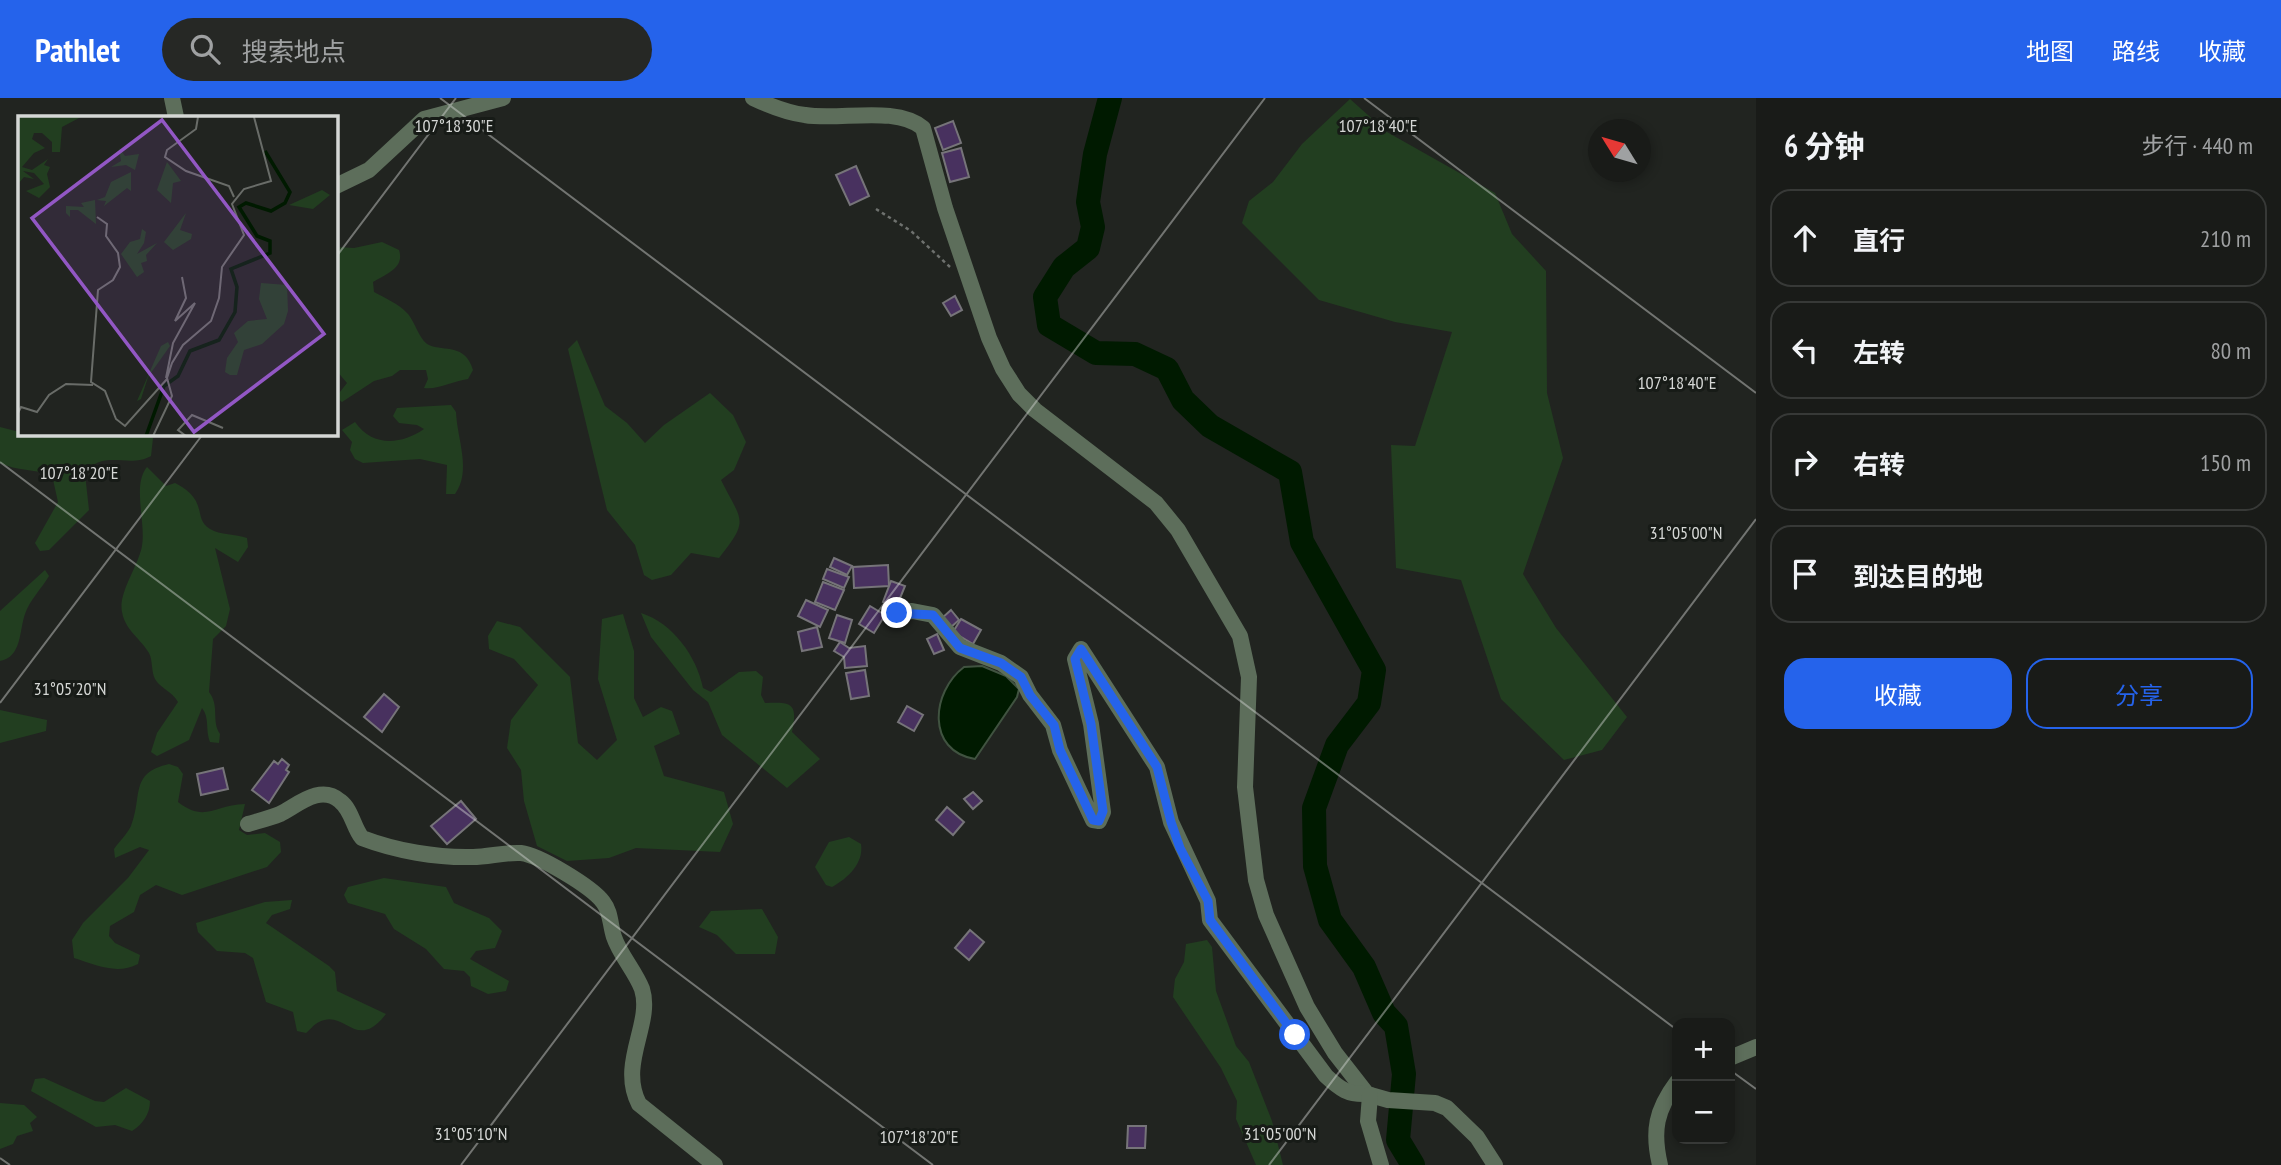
<!DOCTYPE html>
<html lang="zh">
<meta charset="utf-8">
<style>
body{margin:0;font-family:"PT Sans Narrow","Noto Sans SC",sans-serif;background:#262825;color:#f1f3f6}
.controls{position:absolute;right:21px;bottom:21px;display:grid;overflow:hidden;border-radius:14px;box-shadow:0 4px 10px #0003}
.controls button{width:63px;height:63px;display:grid;place-items:center;padding:0;border:0;border-bottom:2px solid #373937;background:#191b18;color:#f1f3f6;font:35px sans-serif}
.compass{position:absolute;left:1588px;top:21px;width:63px;height:63px;border-radius:50%;background:#191b18;box-shadow:0 4px 10px #0003;rotate:307deg}
.stop{position:absolute;width:21px;height:21px;margin:-16px;border:5px solid #2563eb;border-radius:50%;background:#fff}
.stop.end{background:#2563eb;border-color:#fff;box-shadow:0 2px 7px #0008}
.list{margin:0;padding:0;list-style:none}
h2{display:flex;justify-content:space-between;align-items:center;height:91px;margin:0;padding:0 28px;font-size:30px}
h2 small{font-size:23px;font-weight:400;color:#9fa1a2}
.list li{display:grid;grid-template-columns:46px 1fr auto;gap:21px;align-items:center;box-sizing:border-box;height:98px;margin:0 14px 14px;padding:0 14px;border:2px solid #373937;border-radius:21px}
.list b{display:block;font-size:26px;white-space:nowrap}
.list em{font-size:23px;font-style:normal;color:#9fa1a2}
.actions{display:flex;gap:14px;padding:21px 28px}
.actions a{flex:1;padding:16px 0;border:2px solid #2563eb;border-radius:21px;text-align:center;font-size:24px;color:#2563eb}
.actions .main{background:#2563eb;color:#fff}
.icon{flex:none;width:38px;height:38px;fill:none;stroke:currentColor;stroke-width:2;stroke-linecap:round;stroke-linejoin:round}
.map{position:relative;flex:none;width:1756px;height:1067px;overflow:hidden}
header{display:flex;align-items:center;gap:42px;box-sizing:border-box;height:98px;padding:0 35px;background:#2563eb;color:#fff}
header strong{font-size:33px}
nav{display:flex;gap:38px;margin-inline-start:auto;font-size:24px}
.search{width:490px;height:63px;background:#262825;display:flex;align-items:center;gap:18px;box-sizing:border-box;padding:0 24px;border-radius:38px;color:#9fa1a2;font-size:26px}
main{display:flex}
aside{flex:1;background:#191b18}
.map>svg:first-child{display:block}
.green{fill:#223e20}
.water{fill:#001a00;stroke:#405340;stroke-width:2}
.lines{fill:none;stroke-linecap:round;stroke-linejoin:round}
.river{stroke:#001a00;stroke-width:24}
.building{fill:#48315f;stroke:#767479;stroke-width:2}
.path{stroke:#6e716e;stroke-width:2.5;stroke-dasharray:3.5 3.5;stroke-linecap:butt}
.minor{stroke:#5d6e5b;stroke-width:16}
.route{stroke:#2563eb;stroke-width:9}
.ticks{fill:none;stroke:#d5d7d5;stroke-width:2;stroke-opacity:0.45}
.inset-river{fill:none;stroke:#001a00;stroke-width:3.5}
.inset-road{fill:none;stroke:#696c68;stroke-width:2}
.view{fill:#9257c4;fill-opacity:0.15;stroke:#9257c4;stroke-width:3.5}
.inset-edge{fill:none;stroke:#d5d7d5;stroke-width:3.5}
.ticks-label{font-size:18px;text-anchor:middle;fill:#d5d7d5;stroke:#171b17;stroke-width:6;stroke-linejoin:round;paint-order:stroke}
</style>
<header>
<strong>Pathlet</strong>
<div class="search"><svg class="icon" aria-label="search" viewBox="0 0 24 24"><circle cx="10" cy="10" r="6"/><path d="M15 15l6 6"/></svg>搜索地点</div>
<nav><a>地图</a><a>路线</a><a>收藏</a></nav>
</header>
<main>
<div class="map">
<svg width="1756" height="1067" viewBox="0 0 1756 1067">
<rect width="100%" height="100%" fill="#212420"/>
<g class="green">
<path d="M1350,1L1387,34L1495,95L1512,136L1546,173L1547,295L1563,360L1523,476L1556,530L1627,619L1602,652L1564,662L1501,601L1461,482L1396,470L1391,347L1415,348L1452,234L1395,224L1319,202L1242,125L1249,103L1273,84L1302,46Z"/>
<path d="M382,144L399,152C405,170 386,176 373,184L374,194C385,200 399,206 407,215C415,223 419,242 429,247C445,254 465,245 473,272L468,281C453,283 438,292 424,290L428,281L426,272H400L392,278L374,283L342,304L336,299L347,285L336,272V149L354,150Z"/>
<path d="M577,242L605,308L627,325L645,345L664,327L710,295L733,317L746,344L734,372L721,382C742,424 750,421 719,460L691,455L671,477L652,482L644,477L635,447L607,412L568,251Z"/>
<path d="M451,307L456,314C457,341 472,373 455,396H446L447,367L420,361L363,365L355,361L350,352L352,344L342,332L355,324C372,349 401,347 424,331L417,327L399,325L393,318L397,310Z"/>
<path d="M0,329L43,340L46,336H150L153,340L151,358C129,371 102,350 85,376L89,412L49,452L40,453L35,445L58,404L52,377C34,371 17,373 0,365Z"/>
<path d="M147,369L166,388L175,385C210,403 192,420 210,431C220,437 236,436 247,440L248,449L238,464L215,450L230,511L226,528L213,541L209,594C220,608 211,623 220,636L219,645L210,644C205,632 210,620 202,610L189,642L157,658L151,654L157,635L178,604C172,593 161,591 155,581C151,573 153,563 149,555C141,541 125,532 122,514C118,495 138,469 142,448C146,424 132,387 147,369Z"/>
<path d="M45,472L49,478C42,490 29,503 25,516C19,533 22,559 0,563V513Z"/>
<path d="M641,515C673,525 697,559 703,590L711,594L739,574L756,573L763,579L761,597L765,605C792,604 798,605 792,634L820,661L787,690L722,637L708,604L693,592L651,539Z"/>
<path d="M623,516L634,553V600L643,619L661,609L672,613L680,636L654,648L664,678L724,694L733,726L720,754L636,750L609,760L567,763L537,748L524,703L521,672L507,650L511,622L538,587L514,561L489,551L488,538L497,523L520,529L570,579L578,645L597,662L617,642L598,581L602,521Z"/>
<path d="M0,612L47,622L46,633L0,645Z"/>
<path d="M169,666L178,669L183,676L178,704C205,725 214,707 245,706L239,732L247,737L265,735L280,744L281,754L267,769L182,797L156,787L140,797L134,814L110,828L109,838L115,845L140,857L138,866C117,877 96,867 74,860L72,842L83,825L128,780L149,752L140,749L115,760L114,751C119,744 127,736 131,728C143,698 129,675 169,666Z"/>
<path d="M849,739L861,746C864,765 848,780 832,789L826,787L815,769L829,744Z"/>
<path d="M384,780L446,789L454,805L489,820L502,833L495,850L476,853L470,861L509,883L506,893L488,896L471,888L470,879L464,873L444,871L426,851L394,831L385,816L348,805L344,797L348,789Z"/>
<path d="M292,802L290,811L272,817L266,825L329,868L335,874L337,893L386,916C356,955 345,910 319,924C314,926 310,932 306,935L297,933L293,914L266,904L253,860L245,855L217,853L198,834L196,825L265,804Z"/>
<path d="M762,811L778,839L775,856H736L717,837L699,829L711,813Z"/>
<path d="M1207,842L1212,849L1216,893L1236,948L1249,964L1272,1023L1283,1067H1256L1236,1021L1237,1003L1221,970L1173,899L1175,881L1184,864L1186,846Z"/>
<path d="M44,980L95,1003L104,1004L126,990L150,1003C150,1016 143,1026 132,1033L115,1027L96,1029L31,993L35,981Z"/>
<path d="M0,1005L24,1007L37,1019L30,1025L33,1033L17,1038L13,1046L0,1051Z"/>
</g>
<path class="water" d="M982,568L1006,578L1019,591L1017,599L975,661C926,653 931,594 964,569Z"/>
<g class="lines">
<path class="river" d="M1110,0L1095,56L1088,104L1093,129L1088,150L1064,169L1045,199L1049,227L1096,255L1135,256L1167,271L1183,302L1210,328L1290,374L1302,444L1374,572L1369,605L1337,647L1314,710L1315,768L1330,822L1364,869L1384,915L1396,928L1404,976L1398,1042L1413,1067"/>
</g>
<g class="building">
<path d="M953,23L961,45L943,52L935,30Z"/>
<path d="M961,50L969,79L950,84L942,55Z"/>
<path d="M856,68L869,98L850,107L836,77Z"/>
<path d="M955,198L962,212L951,218L943,205Z"/>
<path d="M834,460L852,468L847,477L830,469Z"/>
<path d="M888,467L889,488L854,490L853,469Z"/>
<path d="M827,471L849,479L844,490L823,481Z"/>
<path d="M891,483L905,488L896,510L883,504Z"/>
<path d="M823,484L844,492L835,512L815,504Z"/>
<path d="M806,502L828,512L820,529L798,518Z"/>
<path d="M870,508L885,517L874,535L859,526Z"/>
<path d="M951,512L959,522L950,530L942,520Z"/>
<path d="M837,517L852,522L845,545L829,540Z"/>
<path d="M961,521L981,532L973,546L953,534Z"/>
<path d="M817,529L822,549L802,553L798,534Z"/>
<path d="M937,536L944,552L934,556L927,541Z"/>
<path d="M840,544L849,550L865,548L867,568L845,570L844,559L834,553Z"/>
<path d="M865,572L869,598L851,601L846,575Z"/>
<path d="M384,596L399,609L382,634L364,619Z"/>
<path d="M907,608L923,617L914,633L898,624Z"/>
<path d="M282,661L289,667L286,672L289,674L269,705L252,692L274,663L278,666Z"/>
<path d="M223,670L228,691L201,697L197,676Z"/>
<path d="M973,694L982,703L973,711L964,701Z"/>
<path d="M461,703L476,721L447,746L431,728Z"/>
<path d="M947,709L964,724L953,737L936,722Z"/>
<path d="M970,832L984,844L969,862L955,850Z"/>
<path d="M1128,1028H1146L1145,1050H1127Z"/>
</g>
<g class="lines">
<path class="path" d="M876,111L911,133L950,169"/>
<g class="minor">
<path d="M172,0L176,19"/>
<path d="M753,0C770,8 787,15 805,17C839,23 896,7 923,30L945,110L989,240L1003,271L1019,296L1035,312L1156,405L1178,432L1240,538L1249,579L1245,689L1256,782L1266,817L1307,909L1335,955L1367,996L1388,1002L1435,1005L1447,1010L1477,1039L1495,1067"/>
<path d="M336,88L369,72L424,21L503,0"/>
<path d="M897,515L912,513L933,517L960,549L1001,565L1021,579L1030,597L1053,627L1060,652L1093,722L1099,723L1103,714L1091,626L1075,561L1081,551L1157,669L1171,724L1208,803L1210,822L1326,978C1340,991 1348,997 1367,996"/>
<path d="M248,726C258,723 270,720 280,716C298,707 320,686 340,703C352,712 353,729 362,740C396,753 437,760 473,759C488,759 505,754 521,755C539,757 592,789 603,804C611,814 610,827 614,839C620,857 635,873 642,891C653,926 618,965 639,1006L715,1067"/>
<path d="M1730,960L1756,949"/>
<path d="M1370,997L1368,1023L1381,1067"/>
<path d="M1660,1067C1652,1033 1656,1012 1677,984"/>
</g>
</g>
<g class="lines">
<path class="route" d="M897,515L933,517L960,550L1001,565L1021,579L1030,597L1054,627L1060,652L1093,722L1099,723L1103,713L1091,626L1075,561L1081,551L1157,669L1171,724L1180,750L1208,803L1210,822L1295,937"/>
</g>
<path class="ticks" d="M440,0L1677,932M1364,0L1756,295M336,159L456,0M0,364L933,1067M0,605L203,336M1730,972L1756,991M0,1060L10,1067M461,1067L1265,0M1269,1067L1756,421"/>
<g transform="translate(18 18)">
<rect width="320" height="320" fill="#212420"/>
<path d="M0,1H63L44,11L42,36H34V26L24,17H16L14,23L27,32L16,37L4,51L14,54L30,43L26,49L32,51L29,58L32,71L21,82L8,75L26,68L16,57L5,55L16,63L6,61L0,68ZM101,32L107,40L121,38L117,54L108,49L93,51L103,45ZM149,46L163,65L155,67L153,87L139,74ZM113,56V75L109,72L86,90L88,85L79,84L87,81L93,66ZM304,74L312,79L295,93L271,89ZM77,84L78,108L60,94H52V101L48,97V90L66,91L63,87ZM168,97L162,114L174,118L173,123L155,134L146,126ZM124,113L128,116L126,127L119,138L139,127L128,139L129,145L123,147L126,156L119,161L103,138L112,126L122,123ZM243,167L269,169L270,195L266,208L244,228L226,234L219,259H212L207,256L209,242L220,226L216,217L230,205L249,203L241,183ZM150,226L152,230L130,261L123,283L119,285L143,230Z" fill="#223e20"/>
<path class="inset-river" d="M128,320L146,270L160,260L172,235L201,224L217,196L219,171L213,153L252,137V125L239,120L221,91L228,87L253,95L267,87L272,76L247,35"/>
<path class="inset-road" d="M180,1L178,13L149,34L147,41L168,55L211,70L216,81M79,101L89,108L88,120L100,137L102,151L95,164L80,174L73,266L87,275L98,303L107,310L149,263M148,262L155,227L177,187L157,205L168,182L164,161M0,297L3,291L19,296L31,279L48,268L75,269M135,320L154,280L149,262L154,247L165,229L193,205L201,182L204,151L226,119L214,88L226,73L253,65L236,1M168,320L160,314L174,299L205,312"/>
<path class="view" d="M144,4L306,218L176,316L14,102Z"/>
<rect width="320" height="320" class="inset-edge"/>
</g>
<g class="ticks-label">
<text x="454" y="34">107°18'30"E</text>
<text x="1378" y="34">107°18'40"E</text>
<text x="1677" y="291">107°18'40"E</text>
<text x="79" y="381">107°18'20"E</text>
<text x="1686" y="441">31°05'00"N</text>
<text x="70" y="597">31°05'20"N</text>
<text x="471" y="1042">31°05'10"N</text>
<text x="1280" y="1042">31°05'00"N</text>
<text x="919" y="1045">107°18'20"E</text>
</g>
</svg>
<div class="controls">
<button>+</button>
<button>−</button>
</div>
<svg class="compass" viewBox="-18 -18 36 36"><path d="M0-13l5 13h-10z" fill="#e53935"/><path d="M0 13l5-13h-10z" fill="#9fa1a2"/></svg>
<div class="stop" style="left:1295px;top:937px"></div>
<div class="stop end" style="left:897px;top:515px"></div>
</div>
<aside>
<h2>6 分钟<small>步行 · 440 m</small></h2>
<ul class="list">
<li><svg class="icon" aria-label="ahead" viewBox="0 0 24 24"><path d="M12 20V5M6 11l6-6 6 6"/></svg><div><b>直行</b></div><em>210 m</em></li>
<li><svg class="icon" aria-label="left" viewBox="0 0 24 24"><path d="M17 20v-9H6M10 6l-5 5 5 5"/></svg><div><b>左转</b></div><em>80 m</em></li>
<li><svg class="icon" aria-label="right" viewBox="0 0 24 24"><path d="M7 20v-9h11M14 6l5 5-5 5"/></svg><div><b>右转</b></div><em>150 m</em></li>
<li><svg class="icon" aria-label="arrive" viewBox="0 0 24 24"><path d="M6 21V4h12l-3 4 3 4H6"/></svg><div><b>到达目的地</b></div></li>
</ul>
<div class="actions"><a class="main">收藏</a><a>分享</a></div>
</aside>
</main>
